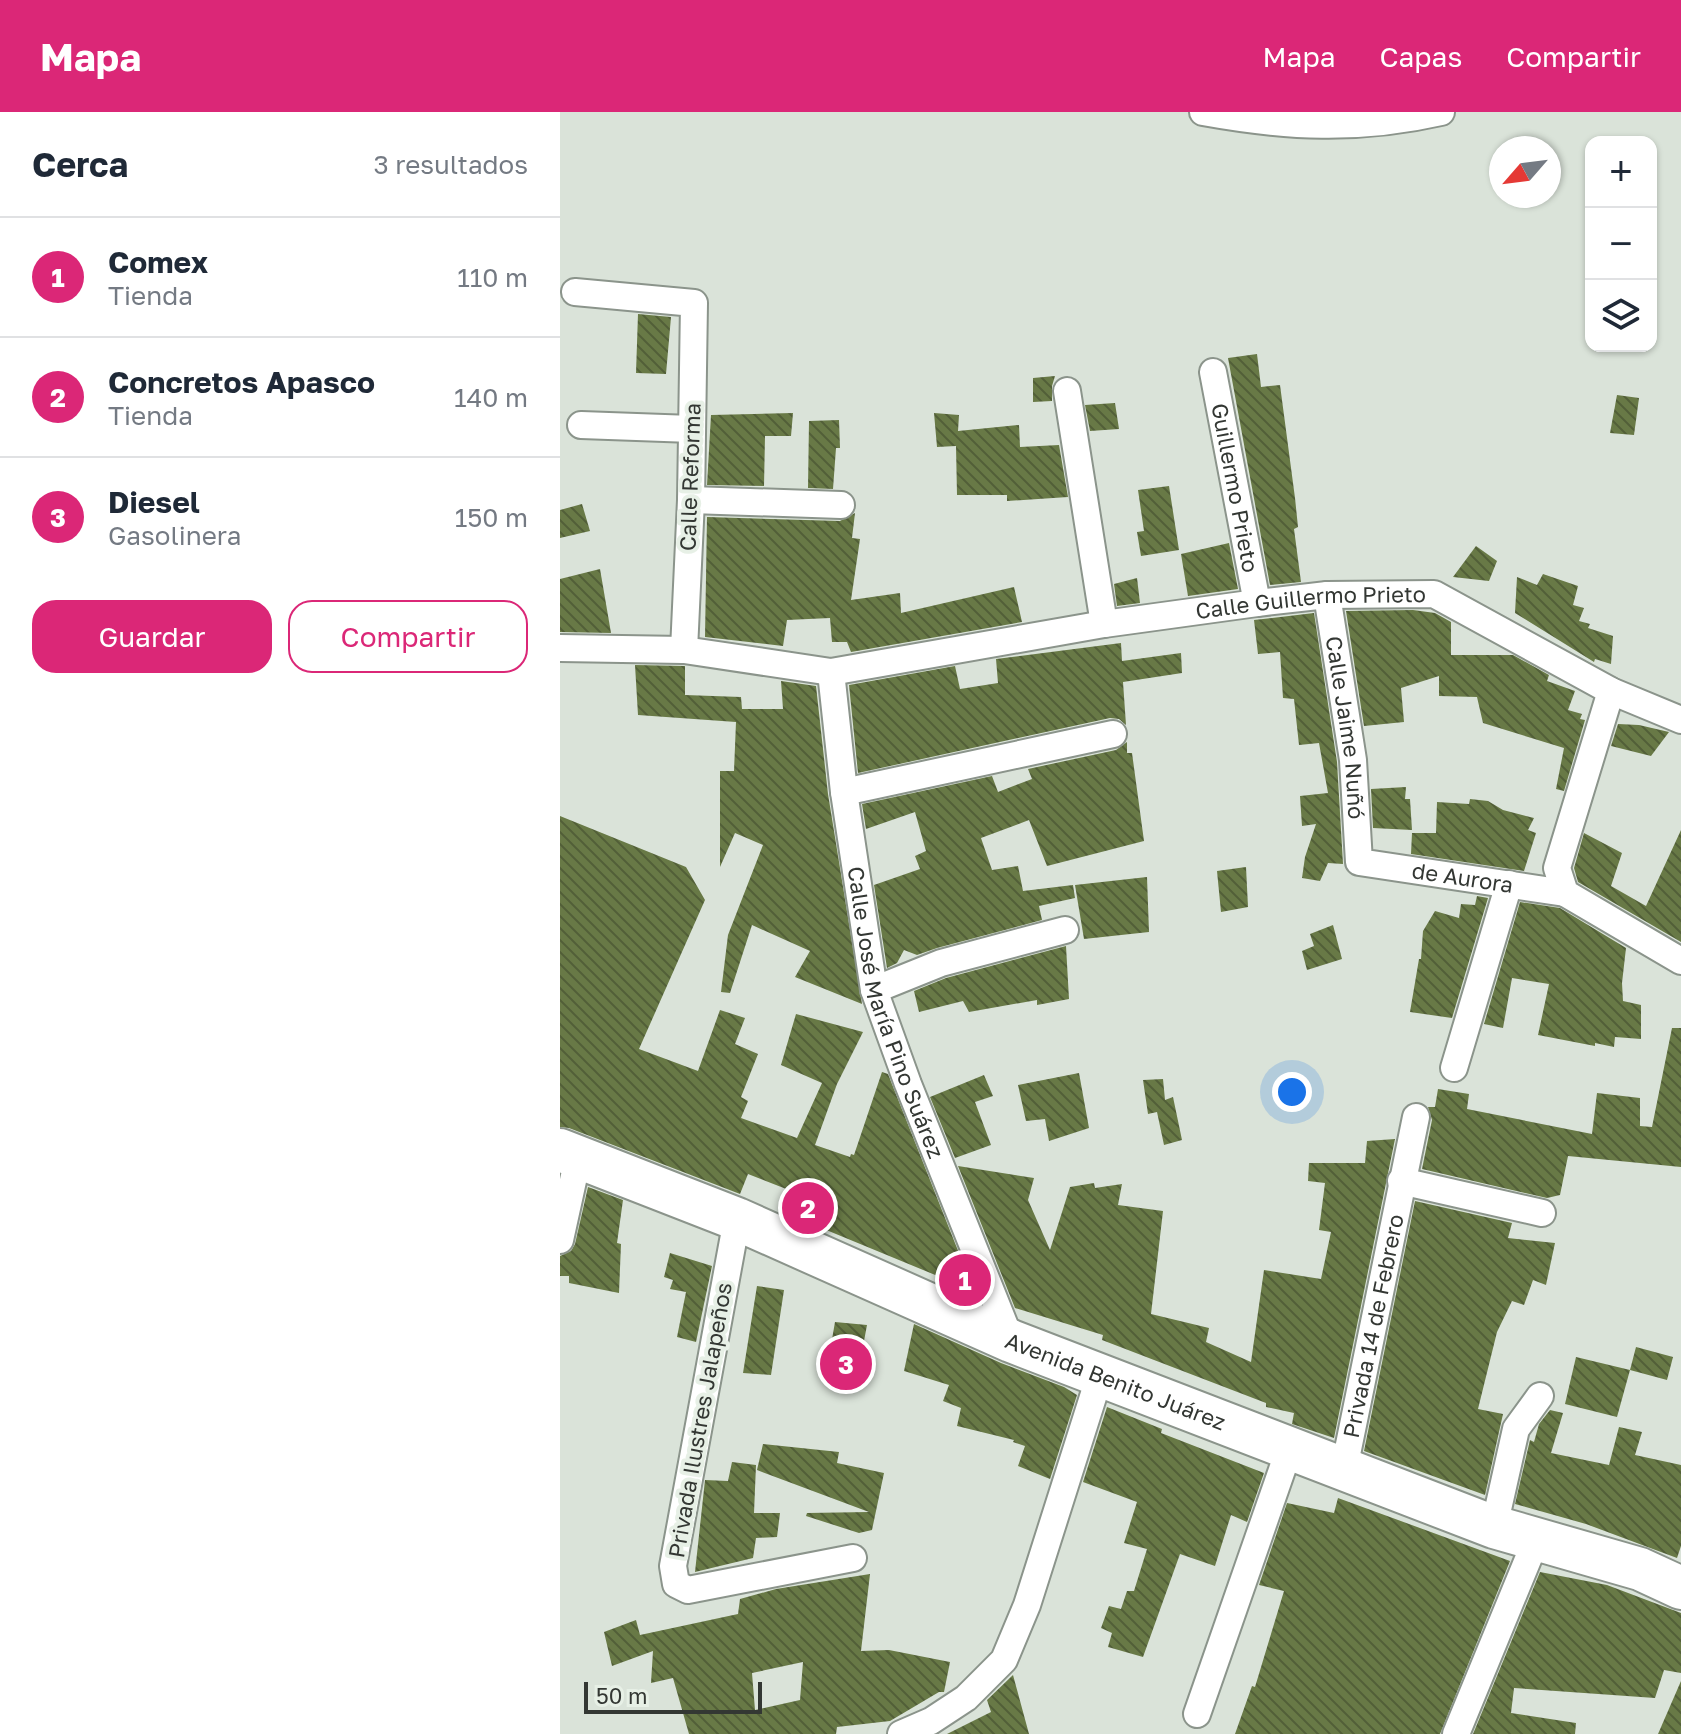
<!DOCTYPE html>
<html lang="es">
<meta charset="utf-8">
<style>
body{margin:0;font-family:"Golos Text",sans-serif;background:#f2f2f3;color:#1f2937}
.controls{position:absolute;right:24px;top:24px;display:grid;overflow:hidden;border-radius:16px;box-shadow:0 2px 6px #0004}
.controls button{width:72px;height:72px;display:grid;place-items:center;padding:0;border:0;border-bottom:2px solid #e0e1e3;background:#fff;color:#1f2937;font:40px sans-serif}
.compass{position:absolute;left:929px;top:24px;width:72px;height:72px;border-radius:50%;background:#fff;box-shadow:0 2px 6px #0004;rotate:242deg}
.scale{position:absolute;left:24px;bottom:20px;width:178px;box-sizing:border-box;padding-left:8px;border:4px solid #333733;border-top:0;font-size:22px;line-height:28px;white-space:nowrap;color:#333733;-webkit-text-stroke:6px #e7f0e6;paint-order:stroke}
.you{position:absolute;left:732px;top:980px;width:28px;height:28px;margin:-20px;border:6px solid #fff;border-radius:50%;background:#1a73e8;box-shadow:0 0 0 12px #1a73e833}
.badge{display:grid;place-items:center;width:52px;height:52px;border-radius:50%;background:#db2777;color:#fff;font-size:26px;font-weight:700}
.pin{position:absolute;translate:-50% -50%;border:4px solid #fff;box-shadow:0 2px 8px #0006}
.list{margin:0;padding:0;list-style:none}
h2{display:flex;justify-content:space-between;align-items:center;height:104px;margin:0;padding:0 32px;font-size:34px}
h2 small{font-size:26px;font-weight:400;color:#747a83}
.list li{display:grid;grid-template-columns:52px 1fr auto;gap:24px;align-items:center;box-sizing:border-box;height:120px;padding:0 32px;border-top:2px solid #e0e1e3}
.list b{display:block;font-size:30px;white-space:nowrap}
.list p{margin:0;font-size:26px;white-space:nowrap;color:#747a83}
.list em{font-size:26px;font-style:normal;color:#747a83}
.actions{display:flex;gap:16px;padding:24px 32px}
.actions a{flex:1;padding:18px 0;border:2px solid #db2777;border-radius:24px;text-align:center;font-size:28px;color:#db2777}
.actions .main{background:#db2777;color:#fff}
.icon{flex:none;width:44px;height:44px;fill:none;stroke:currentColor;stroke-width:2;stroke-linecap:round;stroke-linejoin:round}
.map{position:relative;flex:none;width:1121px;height:1622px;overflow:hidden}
header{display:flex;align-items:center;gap:48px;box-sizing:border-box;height:112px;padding:0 40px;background:#db2777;color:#fff}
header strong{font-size:38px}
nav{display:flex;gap:44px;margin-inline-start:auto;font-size:28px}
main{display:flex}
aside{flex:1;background:#fff}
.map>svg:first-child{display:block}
.building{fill:url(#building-back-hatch);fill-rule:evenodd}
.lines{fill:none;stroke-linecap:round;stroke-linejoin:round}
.street-casing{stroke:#8b948b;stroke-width:30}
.primary-casing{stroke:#8b948b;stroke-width:46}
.street{stroke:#fff;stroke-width:26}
.primary{stroke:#fff;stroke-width:42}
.labels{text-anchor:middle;stroke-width:8;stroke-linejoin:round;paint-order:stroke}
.street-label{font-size:22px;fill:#333733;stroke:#e7f0e6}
</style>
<header>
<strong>Mapa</strong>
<nav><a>Mapa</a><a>Capas</a><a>Compartir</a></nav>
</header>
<main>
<aside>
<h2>Cerca<small>3 resultados</small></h2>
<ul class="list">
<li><span class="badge">1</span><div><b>Comex</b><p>Tienda</p></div><em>110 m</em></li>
<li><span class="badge">2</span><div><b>Concretos Apasco</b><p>Tienda</p></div><em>140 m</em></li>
<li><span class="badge">3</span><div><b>Diesel</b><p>Gasolinera</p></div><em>150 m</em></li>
</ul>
<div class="actions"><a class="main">Guardar</a><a>Compartir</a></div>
</aside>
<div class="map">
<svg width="1121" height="1622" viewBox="0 0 1121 1622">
<defs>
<pattern id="building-back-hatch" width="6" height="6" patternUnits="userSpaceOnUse" patternTransform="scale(2)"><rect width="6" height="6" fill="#687946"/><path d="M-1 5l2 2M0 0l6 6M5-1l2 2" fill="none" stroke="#525f38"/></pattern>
</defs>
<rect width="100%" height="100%" fill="#dae3d9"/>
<g class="building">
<path d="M78,202L111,205L106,262L76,261Z"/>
<path d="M697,242L701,275L720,273L735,386L738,415L734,417L741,470L710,473L668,246Z"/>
<path d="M495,264L492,274V289L473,290V266Z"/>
<path d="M1057,283L1079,286L1074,323L1050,321Z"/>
<path d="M555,291L559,317L530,319L525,293Z"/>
<path d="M233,301L231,324H205L204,374L147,373L151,303Z"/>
<path d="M374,301L399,303L398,319L459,313L460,335L499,333L508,385L447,389V383H397L396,334L377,335Z"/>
<path d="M279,308L280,336H276L273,377L248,376L249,309Z"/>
<path d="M609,374L619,438L581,444L577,420L584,419L578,378Z"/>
<path d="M22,392L30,419L0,426V398Z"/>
<path d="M295,401L292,426L300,427L291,488L340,481L341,501L454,475L462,510L291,540L287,530H272L270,506L227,508L223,534L145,525L147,405L280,409Z"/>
<path d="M669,431L678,477L628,484L621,442Z"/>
<path d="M916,434L937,449L929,469L893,465Z"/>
<path d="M40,457L51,521L0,520V467Z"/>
<path d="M983,462L1018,474L1013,493L1024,496L1019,509L1030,512L1028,516L1053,524L1051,552L1035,547L1034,550L955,501L957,465L977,473Z"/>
<path d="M577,466L580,491L557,494L554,472Z"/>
<path d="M853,498L875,501L891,510V543H953L989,563L987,569L1015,579L1008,598L1022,602L1020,607L1025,608L1004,679L996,677L1004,636L923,611L917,585L879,584V564L841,576L844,610L804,614L786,499Z"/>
<path d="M754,501L777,650L783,752L768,751L760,769L742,766L745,745L756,712L742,714L740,684L768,681L759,631L739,633L734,587L723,586L720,540L698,542L694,508Z"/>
<path d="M561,531L562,549L621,541L622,561L563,570L566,613L559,607L550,606L298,661L289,573L395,554L400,577L438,571L436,547Z"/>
<path d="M75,553L125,554V583L181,585L182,597H223L221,569L256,574L268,682L302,892L235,865L250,839L192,813L170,881L161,880L168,823L203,733L175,721L160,755V659H174L176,610L78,603Z"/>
<path d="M1058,612L1079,613L1109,620L1091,644L1051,634Z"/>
<path d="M567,630V641H572L584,729L487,754L469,708L421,726L432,758L458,754L463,779L513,773L515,786L479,794L482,808L377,836L357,843L344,838L337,851L327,856L314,773L360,757L355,744L366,739L355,700L306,717L302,692L432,664L438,680L472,667L468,657L556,638Z"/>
<path d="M846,675L845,687H850L852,718L813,716L811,677Z"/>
<path d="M910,687L928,689L943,698L974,706L968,718L976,721L964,759L851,742L852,721H876L877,690L909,692Z"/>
<path d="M0,704L126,755L145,788L79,937L138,959L160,898L185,906L175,932L198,942L181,985L188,989L181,1006L237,1026L262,971L221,953L236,902L303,920L277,972L255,1033L290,1045L291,1042L294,1043L322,960L328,962L414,1179L230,1103L239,1082L188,1062L180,1082L9,1016L0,1015Z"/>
<path d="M1121,718V830L1018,770L1014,756L1024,721L1062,741L1051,774L1086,794Z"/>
<path d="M686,755L688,795L661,800L657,759Z"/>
<path d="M587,765L589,820L524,827L515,773Z"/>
<path d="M917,784L928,786L892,906L850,900L859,847H861L863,819L875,799L899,806L901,792L915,793Z"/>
<path d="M960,790L1000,796L1066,836L1062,871L1063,889L1081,893V927L1055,925L1054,935L1035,931V934L978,923L989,872L952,866L943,916L924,912Z"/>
<path d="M773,813L782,847L747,858L742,839L754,834L750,822Z"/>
<path d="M506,834L509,887L477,893V888L409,900L403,889L359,900L354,879L386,866Z"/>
<path d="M1112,916H1121V1055L1008,1044L1000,1083L987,1086L862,1057L872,1008L868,995H875L878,977L909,982L907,997L1032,1022L1037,981L1080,986V1014L1092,1015Z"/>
<path d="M519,961L529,1016L489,1029L485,1007L466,1009L458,973Z"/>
<path d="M424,963L433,984L415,990L431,1033L395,1046L370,985Z"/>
<path d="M603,967L605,988L613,985L622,1028L604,1033L597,1000L588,1002L583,968Z"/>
<path d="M835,1027L774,1326L732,1312L734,1301L706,1295V1291L542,1228L543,1223L455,1196L398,1054L474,1066L468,1088L490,1138L510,1075L534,1071L535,1076L562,1072L558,1093L603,1099L591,1202L649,1216L646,1230L691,1250L704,1158L761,1167L771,1120L759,1118L765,1071L748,1069L749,1051H805L807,1029Z"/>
<path d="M28,1075L63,1088L57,1131L61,1132L59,1181L9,1171V1164H0V1144L11,1139L15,1132Z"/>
<path d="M855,1089L952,1111L948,1126L995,1131L986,1173L973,1168L964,1193L952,1189L937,1220L918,1297L943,1302L925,1383L804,1339Z"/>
<path d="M110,1141L152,1154L136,1230L117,1225L126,1180L110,1177L113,1168L104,1165Z"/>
<path d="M197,1174L224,1178L211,1263L183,1261Z"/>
<path d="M275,1210L307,1213L296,1272L265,1268Z"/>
<path d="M354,1212L441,1251L504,1275L517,1283L490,1367L458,1354L465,1334L453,1330L454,1328L397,1314L401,1296L383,1289L389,1273L344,1259Z"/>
<path d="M1076,1235L1113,1245L1107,1268L1070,1258Z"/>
<path d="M1016,1245L1070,1258L1057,1305L1005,1292Z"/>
<path d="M547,1295L602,1317L601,1321L704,1361L687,1410L671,1403L655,1454L620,1442L583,1545L548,1535L552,1521L541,1516L549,1494L561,1497L567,1479H574L587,1437L564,1431L577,1390L523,1370Z"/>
<path d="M990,1298L1003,1301L991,1341L1049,1353L1059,1315L1082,1320L1075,1343L1121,1353V1434L1117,1446L1026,1412L955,1392L970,1328L974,1330L979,1312Z"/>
<path d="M203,1332L279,1340L277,1351L324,1361L312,1418L299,1421L246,1404L247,1401L309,1400L197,1358Z"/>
<path d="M172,1350L196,1353L194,1401H220L217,1425L196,1426L193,1446L135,1460L145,1368L168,1369Z"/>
<path d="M778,1386L950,1449L880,1622H675L692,1574L695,1575L724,1479L699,1473L727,1391L774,1401Z"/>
<path d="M980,1460L1047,1473L1121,1501V1561L1104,1558L1095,1586L954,1576L951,1601L1016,1611L1015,1622H913Z"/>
<path d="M310,1462L301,1539L329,1538L390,1550L384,1580H379L330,1609L277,1615L276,1622H129L113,1566L91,1571L93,1539L52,1554L44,1520L76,1508L80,1523L178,1502L180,1487L216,1477ZM243,1550L240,1588L195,1598L192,1561Z"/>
<path d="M453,1563L469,1622H387L431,1600L427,1588Z"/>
<path d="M1121,1569V1622H1098Z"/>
</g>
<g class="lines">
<g class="street-casing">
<g id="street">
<path d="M643,0C726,15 798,19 881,0"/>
<path d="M15,180L134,191L131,388L124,538"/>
<path id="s1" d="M653,260L697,491"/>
<path d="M507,279L544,512"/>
<path d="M21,313L132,317"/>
<path d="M131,388L281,393"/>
<path id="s2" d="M767,483L793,648L799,750L1005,781"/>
<path id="s3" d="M0,536L124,538L271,560L544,512L697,491L767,483L874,482L1051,579L1121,608"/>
<path id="s4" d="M271,560L284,680L314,878L348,972L451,1229"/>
<path d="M1051,579L997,756L1005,781L1121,849"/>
<path d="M284,680L553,622"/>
<path d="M314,878L381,851L505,818"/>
<path d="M894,956L949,772"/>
<path d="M841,1069L982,1101"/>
<path d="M177,1107L113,1454L116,1472L128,1478L293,1446"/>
<path d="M0,1128L18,1046"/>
<path id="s5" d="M784,1357L856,1005"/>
<path d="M934,1415L956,1317L980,1284"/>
<path d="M637,1602L730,1335"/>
<path d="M341,1622L371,1609L406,1586L444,1548L467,1493L540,1263"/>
<path d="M896,1622L976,1428"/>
</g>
</g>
<g class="primary-casing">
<g id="primary">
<path id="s6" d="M0,1038L177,1107L451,1229L934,1415L1080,1457L1121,1476"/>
</g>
</g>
<use href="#street" class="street"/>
<use href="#primary" class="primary"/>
</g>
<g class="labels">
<g class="street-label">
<text transform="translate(130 365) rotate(-88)" y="8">Calle Reforma</text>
<text dy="8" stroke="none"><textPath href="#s1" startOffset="118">Guillermo Prieto</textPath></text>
<text dy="8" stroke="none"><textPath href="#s3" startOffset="758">Calle Guillermo Prieto</textPath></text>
<text dy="8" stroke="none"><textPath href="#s2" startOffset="134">Calle Jaime Nuñó</textPath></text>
<text dy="8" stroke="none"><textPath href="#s2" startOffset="374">de Aurora</textPath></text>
<text dy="8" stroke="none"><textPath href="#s4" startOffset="348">Calle José María Pino Suárez</textPath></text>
<text dy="8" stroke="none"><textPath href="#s5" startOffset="146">Privada 14 de Febrero</textPath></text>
<text dy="8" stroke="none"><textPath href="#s6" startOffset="602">Avenida Benito Juárez</textPath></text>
<text transform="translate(140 1308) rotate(-80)" y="8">Privada Ilustres Jalapeños</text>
</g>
</g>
</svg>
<div class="controls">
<button>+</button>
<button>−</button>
<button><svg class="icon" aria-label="layers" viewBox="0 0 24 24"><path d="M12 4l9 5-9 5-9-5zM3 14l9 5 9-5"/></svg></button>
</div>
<svg class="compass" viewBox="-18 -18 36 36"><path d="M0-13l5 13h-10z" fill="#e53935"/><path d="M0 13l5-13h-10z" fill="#747a83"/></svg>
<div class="scale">50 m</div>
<div class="you"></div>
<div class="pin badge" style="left:405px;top:1168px">1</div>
<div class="pin badge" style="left:248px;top:1096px">2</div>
<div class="pin badge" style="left:286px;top:1252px">3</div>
</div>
</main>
